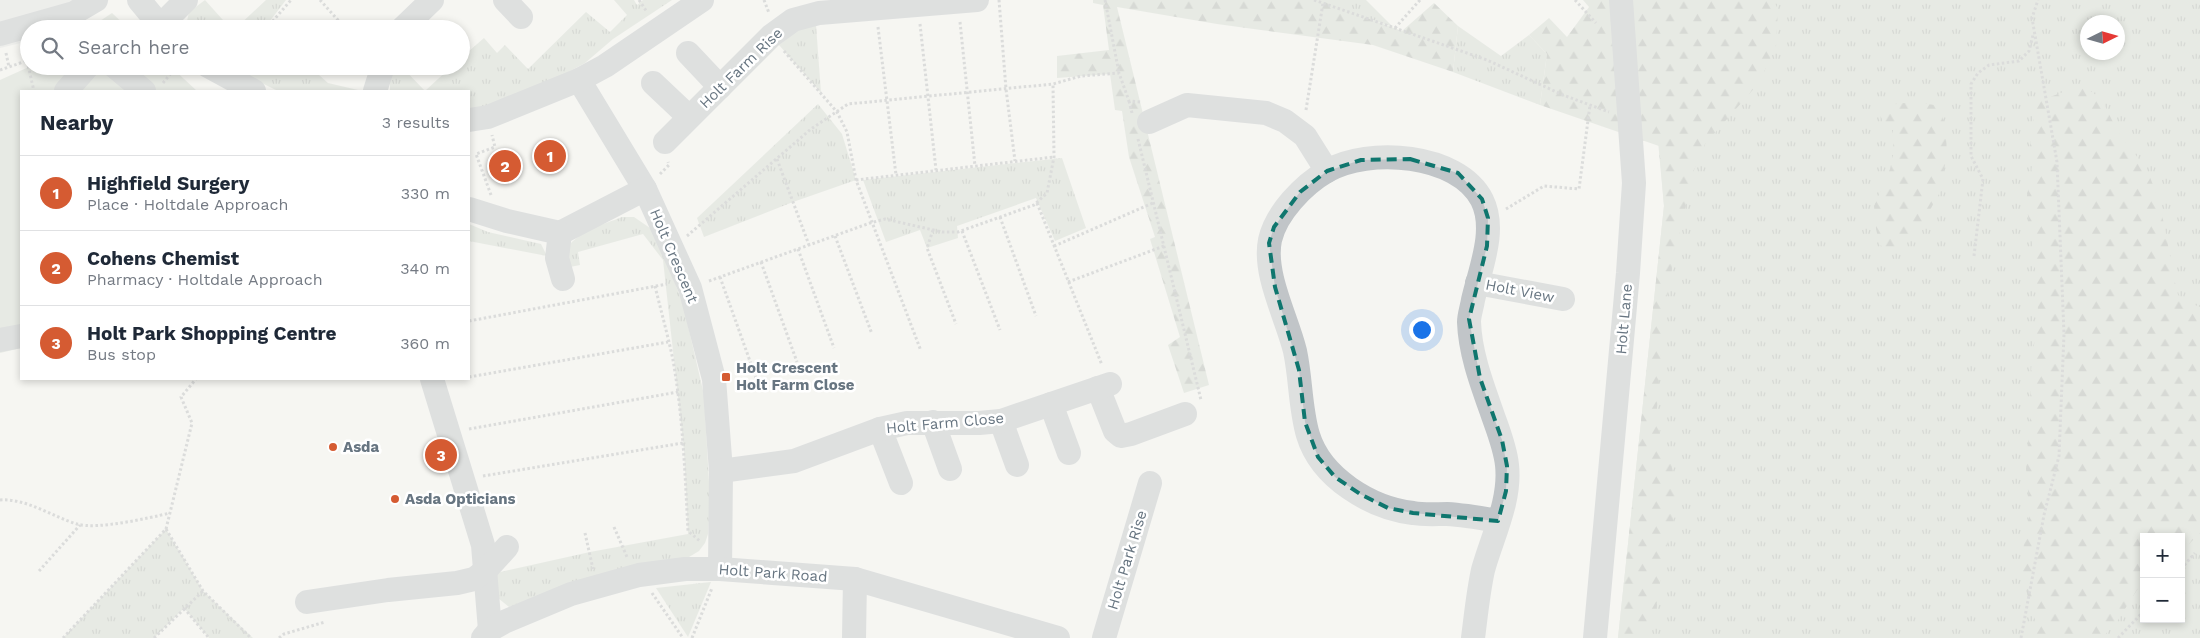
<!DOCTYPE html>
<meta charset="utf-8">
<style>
body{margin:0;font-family:"Work Sans",sans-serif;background:#f6f6f7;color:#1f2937}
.controls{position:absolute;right:15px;bottom:15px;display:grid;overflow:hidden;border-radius:0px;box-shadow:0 2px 8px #0003}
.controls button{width:45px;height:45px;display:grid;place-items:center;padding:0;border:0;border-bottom:1px solid #e0e1e3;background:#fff;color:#1f2937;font:25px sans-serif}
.compass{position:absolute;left:2080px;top:15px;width:45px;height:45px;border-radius:50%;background:#fff;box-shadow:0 2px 8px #0003;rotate:85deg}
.you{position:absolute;left:1421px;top:329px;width:18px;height:18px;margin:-12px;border:4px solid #fff;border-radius:50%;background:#1a73e8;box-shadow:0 0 0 8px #1a73e833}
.badge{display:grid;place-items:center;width:32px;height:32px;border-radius:50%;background:#d55b32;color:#fff;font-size:16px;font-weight:700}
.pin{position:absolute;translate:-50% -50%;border:2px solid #fff;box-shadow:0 1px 5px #0006}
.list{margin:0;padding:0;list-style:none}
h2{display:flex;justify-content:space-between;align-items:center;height:65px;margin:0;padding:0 20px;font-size:21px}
h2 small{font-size:16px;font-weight:400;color:#747a83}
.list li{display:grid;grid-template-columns:32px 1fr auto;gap:15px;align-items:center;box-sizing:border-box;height:75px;padding:0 20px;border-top:1px solid #e0e1e3}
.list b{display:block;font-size:19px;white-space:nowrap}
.list p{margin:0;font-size:16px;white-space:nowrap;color:#747a83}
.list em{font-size:16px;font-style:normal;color:#747a83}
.icon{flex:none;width:28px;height:28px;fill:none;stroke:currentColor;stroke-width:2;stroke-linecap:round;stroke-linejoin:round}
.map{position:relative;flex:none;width:2200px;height:638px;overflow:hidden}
.search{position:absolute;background:#fff;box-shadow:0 2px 8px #0003;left:20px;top:20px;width:450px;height:55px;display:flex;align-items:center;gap:12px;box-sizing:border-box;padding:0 18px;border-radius:28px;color:#747a83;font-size:19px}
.panel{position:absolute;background:#fff;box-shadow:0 2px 8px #0003;left:20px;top:90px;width:450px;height:290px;border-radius:0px}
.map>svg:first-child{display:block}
.built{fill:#e3e4e3}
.grass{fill:url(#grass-tufts);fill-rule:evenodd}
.forest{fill:url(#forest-firs)}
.pitch{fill:#d6dcd3}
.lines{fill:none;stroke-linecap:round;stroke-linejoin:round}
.path{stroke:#bbbdbf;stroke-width:3;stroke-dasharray:2.5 2.5;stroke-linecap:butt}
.minor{stroke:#c1c5c8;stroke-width:24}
.marked{fill:none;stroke:#0f766e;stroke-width:4;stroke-dasharray:10 6;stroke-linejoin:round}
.poi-dot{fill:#d55b32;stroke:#fff;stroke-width:2}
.labels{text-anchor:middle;stroke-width:5;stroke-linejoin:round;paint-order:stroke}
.street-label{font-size:15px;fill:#677581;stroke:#fff}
.poi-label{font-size:15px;font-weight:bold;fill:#677581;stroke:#fff;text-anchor:start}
</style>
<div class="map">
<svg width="2200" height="638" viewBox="0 0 2200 638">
<defs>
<pattern id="grass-tufts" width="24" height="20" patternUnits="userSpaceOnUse" patternTransform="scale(1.25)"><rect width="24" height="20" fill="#d6dcd3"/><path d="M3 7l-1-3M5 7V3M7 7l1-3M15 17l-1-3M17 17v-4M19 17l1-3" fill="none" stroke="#b1b7b1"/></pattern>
<pattern id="forest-firs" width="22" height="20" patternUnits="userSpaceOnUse" patternTransform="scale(1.25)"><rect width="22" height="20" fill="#d6dcd3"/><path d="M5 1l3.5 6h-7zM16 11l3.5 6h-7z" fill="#b1b7b1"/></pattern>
</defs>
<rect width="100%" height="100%" fill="#f5f5f2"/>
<path class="built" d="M0,0H109L64,29H29V41L0,48Z"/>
<g class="grass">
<path d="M205,0L231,29H189L187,21L189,12Z"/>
<path d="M266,0H286L266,26L269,29H235Z"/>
<path d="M614,0H634L637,5L643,0H672L613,39L585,63L565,74L519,95L469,112V91H390V78L394,66H401L425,91L452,66H461V58L484,38L497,53L505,45L528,69L586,12L610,32L627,15Z"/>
<path d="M1319,0H1366L1393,27L1323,3Z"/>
<path d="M1645,0H2200V638H1618L1664,206ZM2088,22H2118V52H2088ZM2144,537H2181V619H2144Z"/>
<path d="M816,25L821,93L779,45L800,28Z"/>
<path d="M1458,26L1501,56L1529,35L1547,54L1540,105L1453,72Z"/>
<path d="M227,66H309L328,83L358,90L278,91Z"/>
<path d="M818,104L842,134L856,180L793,202L704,237L697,218Z"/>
<path d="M1062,158L1086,228L1055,241L1036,198L957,226L958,238L927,248L920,230L886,242L863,180Z"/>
<path d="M622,217H634L650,228L665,257L683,304L704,395L710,499L708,534L705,543L699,551L689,557L541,595L509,607L498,598L496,573L590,552L688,534L684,451L663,260L643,234L578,252L580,265L570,267L567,248C580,230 602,225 622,217Z"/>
<path d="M469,224L488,232L541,244L547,256L469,241Z"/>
<path d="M166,529L203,591L253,638H209L184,608L154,638H63Z"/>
<path d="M711,582L688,637L656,588Z"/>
</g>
<g class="forest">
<path d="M1093,0H1319L1402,31L1434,3L1458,26L1453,72L1373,45L1217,24L1117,7L1209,385L1184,393L1168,345L1180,337L1150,239L1155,237L1129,157L1122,111L1115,110L1110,74L1057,78V56L1109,50L1103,5L1093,3Z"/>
<path d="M1583,0H1773L1778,9L1776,47L1758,84L1705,144L1694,170L1670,275L1663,326L1657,408L1660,436L1671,462L1677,493L1678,503L1666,550L1669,558L1661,578L1651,638H1618L1664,206L1659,146L1540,105L1547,54L1529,35L1549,18L1567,37L1589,7Z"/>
<path d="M2080,86C2104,96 2105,107 2116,128C2125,145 2141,158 2149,175C2166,213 2168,256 2178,295L2187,302L2200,307V533L2181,552V537H2144V579L2118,620L2102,638H2032L2036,623L2024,583L2023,571V549L2030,512L2026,469L2030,419L2031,370L2038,312L2035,264L2026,202L2032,166L2029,153L2036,102Z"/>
<path d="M1911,102L1935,105L1942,113L1946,133L1947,157L1942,177L1944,185L1930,210L1927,221L1891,251L1880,245L1876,229L1874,206L1890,169L1893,156V130L1884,123L1879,113L1890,105Z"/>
</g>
<g class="pitch">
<path d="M112,13L129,29H88Z"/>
<path d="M31,66H170L197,91H21V348L0,353V80Z"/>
</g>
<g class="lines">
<g class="path">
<path d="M320,0L346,29"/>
<path d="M639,0L647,12"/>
<path d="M764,0L769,13"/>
<path d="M999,0L1006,89L1015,161"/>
<path d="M1105,0L1119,73"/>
<path d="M1314,0L1487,60L1563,95L1609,112"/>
<path d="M1575,0L1596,23"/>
<path d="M960,22L975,166"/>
<path d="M920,24L936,170"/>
<path d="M878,27L896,175"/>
<path d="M1395,28L1420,0"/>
<path d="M266,29L291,0"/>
<path d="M784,51L837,112L847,132L856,180L921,351"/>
<path d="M6,53L9,67"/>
<path d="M27,61L34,91"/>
<path d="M0,70L29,60"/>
<path d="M163,83L177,66"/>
<path d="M1129,101L1132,113"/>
<path d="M1306,110L1323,3"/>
<path d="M1138,139L1201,400"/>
<path d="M777,159L809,245"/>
<path d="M660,174L669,165L668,162"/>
<path d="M856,180L1054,157"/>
<path d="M491,195L476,154L495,147L492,135"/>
<path d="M1037,203L1102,365"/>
<path d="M1506,209L1544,186L1579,189L1590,105"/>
<path d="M1000,217L1036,316"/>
<path d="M933,230L927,248L956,324"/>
<path d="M962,231L1000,330"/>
<path d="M687,236L811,129L848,104L1053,84L1081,76L1119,73L1129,101L1141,102"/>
<path d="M835,236L872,334"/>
<path d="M1054,246L1153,203"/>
<path d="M798,249L834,348"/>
<path d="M1974,256L1983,179L1971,156V84L1978,73L1989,65L2019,61L2029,51L2033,35"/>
<path d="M761,262L797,362"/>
<path d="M720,277L756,378"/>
<path d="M709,281L870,223L885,219L942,232H958L1034,205L1047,193L1054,157L1053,84"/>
<path d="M1068,282L1164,246"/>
<path d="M655,286C661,311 668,336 673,360C683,417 685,474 688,531L701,542"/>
<path d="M469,321L667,284"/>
<path d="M469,377L668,342"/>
<path d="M469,429L678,392"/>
<path d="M483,476L683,443"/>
<path d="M0,500C26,498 53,517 77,524C97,530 149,518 170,513"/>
<path d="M614,527L627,557"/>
<path d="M166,529L192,423L181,397L196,379"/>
<path d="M585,533L593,569"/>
<path d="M2181,569L2195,553"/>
<path d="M39,571L80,525"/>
<path d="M652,593L683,638"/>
<path d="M184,608L209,638"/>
<path d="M63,638L166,529L203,591L251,638"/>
<path d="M154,638L203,591"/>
<path d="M279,638L284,634L325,622"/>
<path d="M692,638L712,588"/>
<path d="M2021,638L2044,515L2059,456L2064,334L2057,162L2032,18L2038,0"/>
<path d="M2118,638L2144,611"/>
</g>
<g class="minor">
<path d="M139,0L163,29"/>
<path d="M505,0L521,17"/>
<path d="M160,26L186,0"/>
<path d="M402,29L432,0"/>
<path d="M0,34L74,13L96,0"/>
<path d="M688,53L720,87"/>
<path d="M114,66L144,91"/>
<path d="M208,66L254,91"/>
<path d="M579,80L645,189L690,288L714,379L721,471L720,569"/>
<path d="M653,83L689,117"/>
<path d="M66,91L88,66"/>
<path d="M375,91L383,66"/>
<path d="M469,120L488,117L579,80L605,66L702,0"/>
<path d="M1149,122L1187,105L1266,113L1285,121L1305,136L1327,171"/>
<path d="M665,142L771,36L793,20L819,13L977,0"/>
<path d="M469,209L507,221L560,233L645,189"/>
<path d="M560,233L557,258L563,279"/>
<path d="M1477,283L1563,299"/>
<path d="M0,340L21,336"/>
<path d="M432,379L483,545L490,630"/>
<path d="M1098,388L1115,431L1121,436L1131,434L1185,414"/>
<path d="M1051,404L1069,453"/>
<path d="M1001,421L1017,465"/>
<path d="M933,422L950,469"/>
<path d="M880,429L901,483"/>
<path d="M721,471L794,461L880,429L907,423H979L1001,421L1110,384"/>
<path d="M307,602L388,590L457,583L474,579L486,570L507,547"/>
<path d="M483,638L490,630L504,622L571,594L639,575L685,569H720L855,579L1058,638"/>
<path d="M854,638L855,579"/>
<path d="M1104,638L1150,483"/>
<path d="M1473,638C1476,615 1478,593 1483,570C1492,537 1511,501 1507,465C1505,446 1497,428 1491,410C1481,382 1470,352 1469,322C1469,315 1472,307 1473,300C1480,269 1497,230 1482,200C1458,153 1368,147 1327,171C1303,185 1276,213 1270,240C1263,274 1287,318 1295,351C1301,379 1300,408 1308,435C1321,478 1371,508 1413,513C1424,515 1436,514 1447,514C1465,515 1481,518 1498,521"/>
<path d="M1595,638L1628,273L1634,183L1621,0"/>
</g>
</g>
<path d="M0 0H2200V638H0ZM1410,159L1458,173L1482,199L1488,218L1487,246L1469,319L1480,378L1502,440L1507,466L1506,491L1498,521L1413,513L1388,508L1360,494L1335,477L1318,457L1305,422L1299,370L1275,287L1269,243L1274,227L1300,192L1327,171L1361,160Z" fill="#f5f5f2" fill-opacity=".55" fill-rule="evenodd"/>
<path class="marked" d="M1410,159L1458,173L1482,199L1488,218L1487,246L1469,319L1480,378L1502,440L1507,466L1506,491L1498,521L1413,513L1388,508L1360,494L1335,477L1318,457L1305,422L1299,370L1275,287L1269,243L1274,227L1300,192L1327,171L1361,160Z"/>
<g class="poi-dot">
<rect x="721" y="372" width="10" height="10" rx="2.5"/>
<circle cx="333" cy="447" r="5"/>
<circle cx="395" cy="499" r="5"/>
</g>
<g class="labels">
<g class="street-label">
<text transform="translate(741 68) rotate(-44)" y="5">Holt Farm Rise</text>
<text transform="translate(674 256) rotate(67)" y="5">Holt Crescent</text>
<text transform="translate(1520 291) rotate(11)" y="5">Holt View</text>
<text transform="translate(1624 319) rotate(-85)" y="5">Holt Lane</text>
<text transform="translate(945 423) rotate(-5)" y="5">Holt Farm Close</text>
<text transform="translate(1127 560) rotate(-73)" y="5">Holt Park Rise</text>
<text transform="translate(773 573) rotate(4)" y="5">Holt Park Road</text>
</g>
<g class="poi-label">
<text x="736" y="373">Holt Crescent<tspan x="736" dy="17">Holt Farm Close</tspan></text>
<text x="343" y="452">Asda</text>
<text x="405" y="504">Asda Opticians</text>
</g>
</g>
</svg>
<div class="controls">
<button>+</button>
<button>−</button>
</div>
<svg class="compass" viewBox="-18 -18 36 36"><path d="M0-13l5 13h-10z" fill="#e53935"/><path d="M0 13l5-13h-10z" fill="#747a83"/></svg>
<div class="you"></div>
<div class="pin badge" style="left:550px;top:156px">1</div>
<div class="pin badge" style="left:505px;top:166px">2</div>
<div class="pin badge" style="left:441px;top:455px">3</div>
<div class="search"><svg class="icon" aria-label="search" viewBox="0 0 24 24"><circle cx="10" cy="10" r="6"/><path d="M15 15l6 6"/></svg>Search here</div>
<section class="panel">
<h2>Nearby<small>3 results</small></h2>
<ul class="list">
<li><span class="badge">1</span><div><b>Highfield Surgery</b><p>Place · Holtdale Approach</p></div><em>330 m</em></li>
<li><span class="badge">2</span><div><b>Cohens Chemist</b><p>Pharmacy · Holtdale Approach</p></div><em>340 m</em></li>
<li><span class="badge">3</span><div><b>Holt Park Shopping Centre</b><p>Bus stop</p></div><em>360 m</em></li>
</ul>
</section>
</div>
